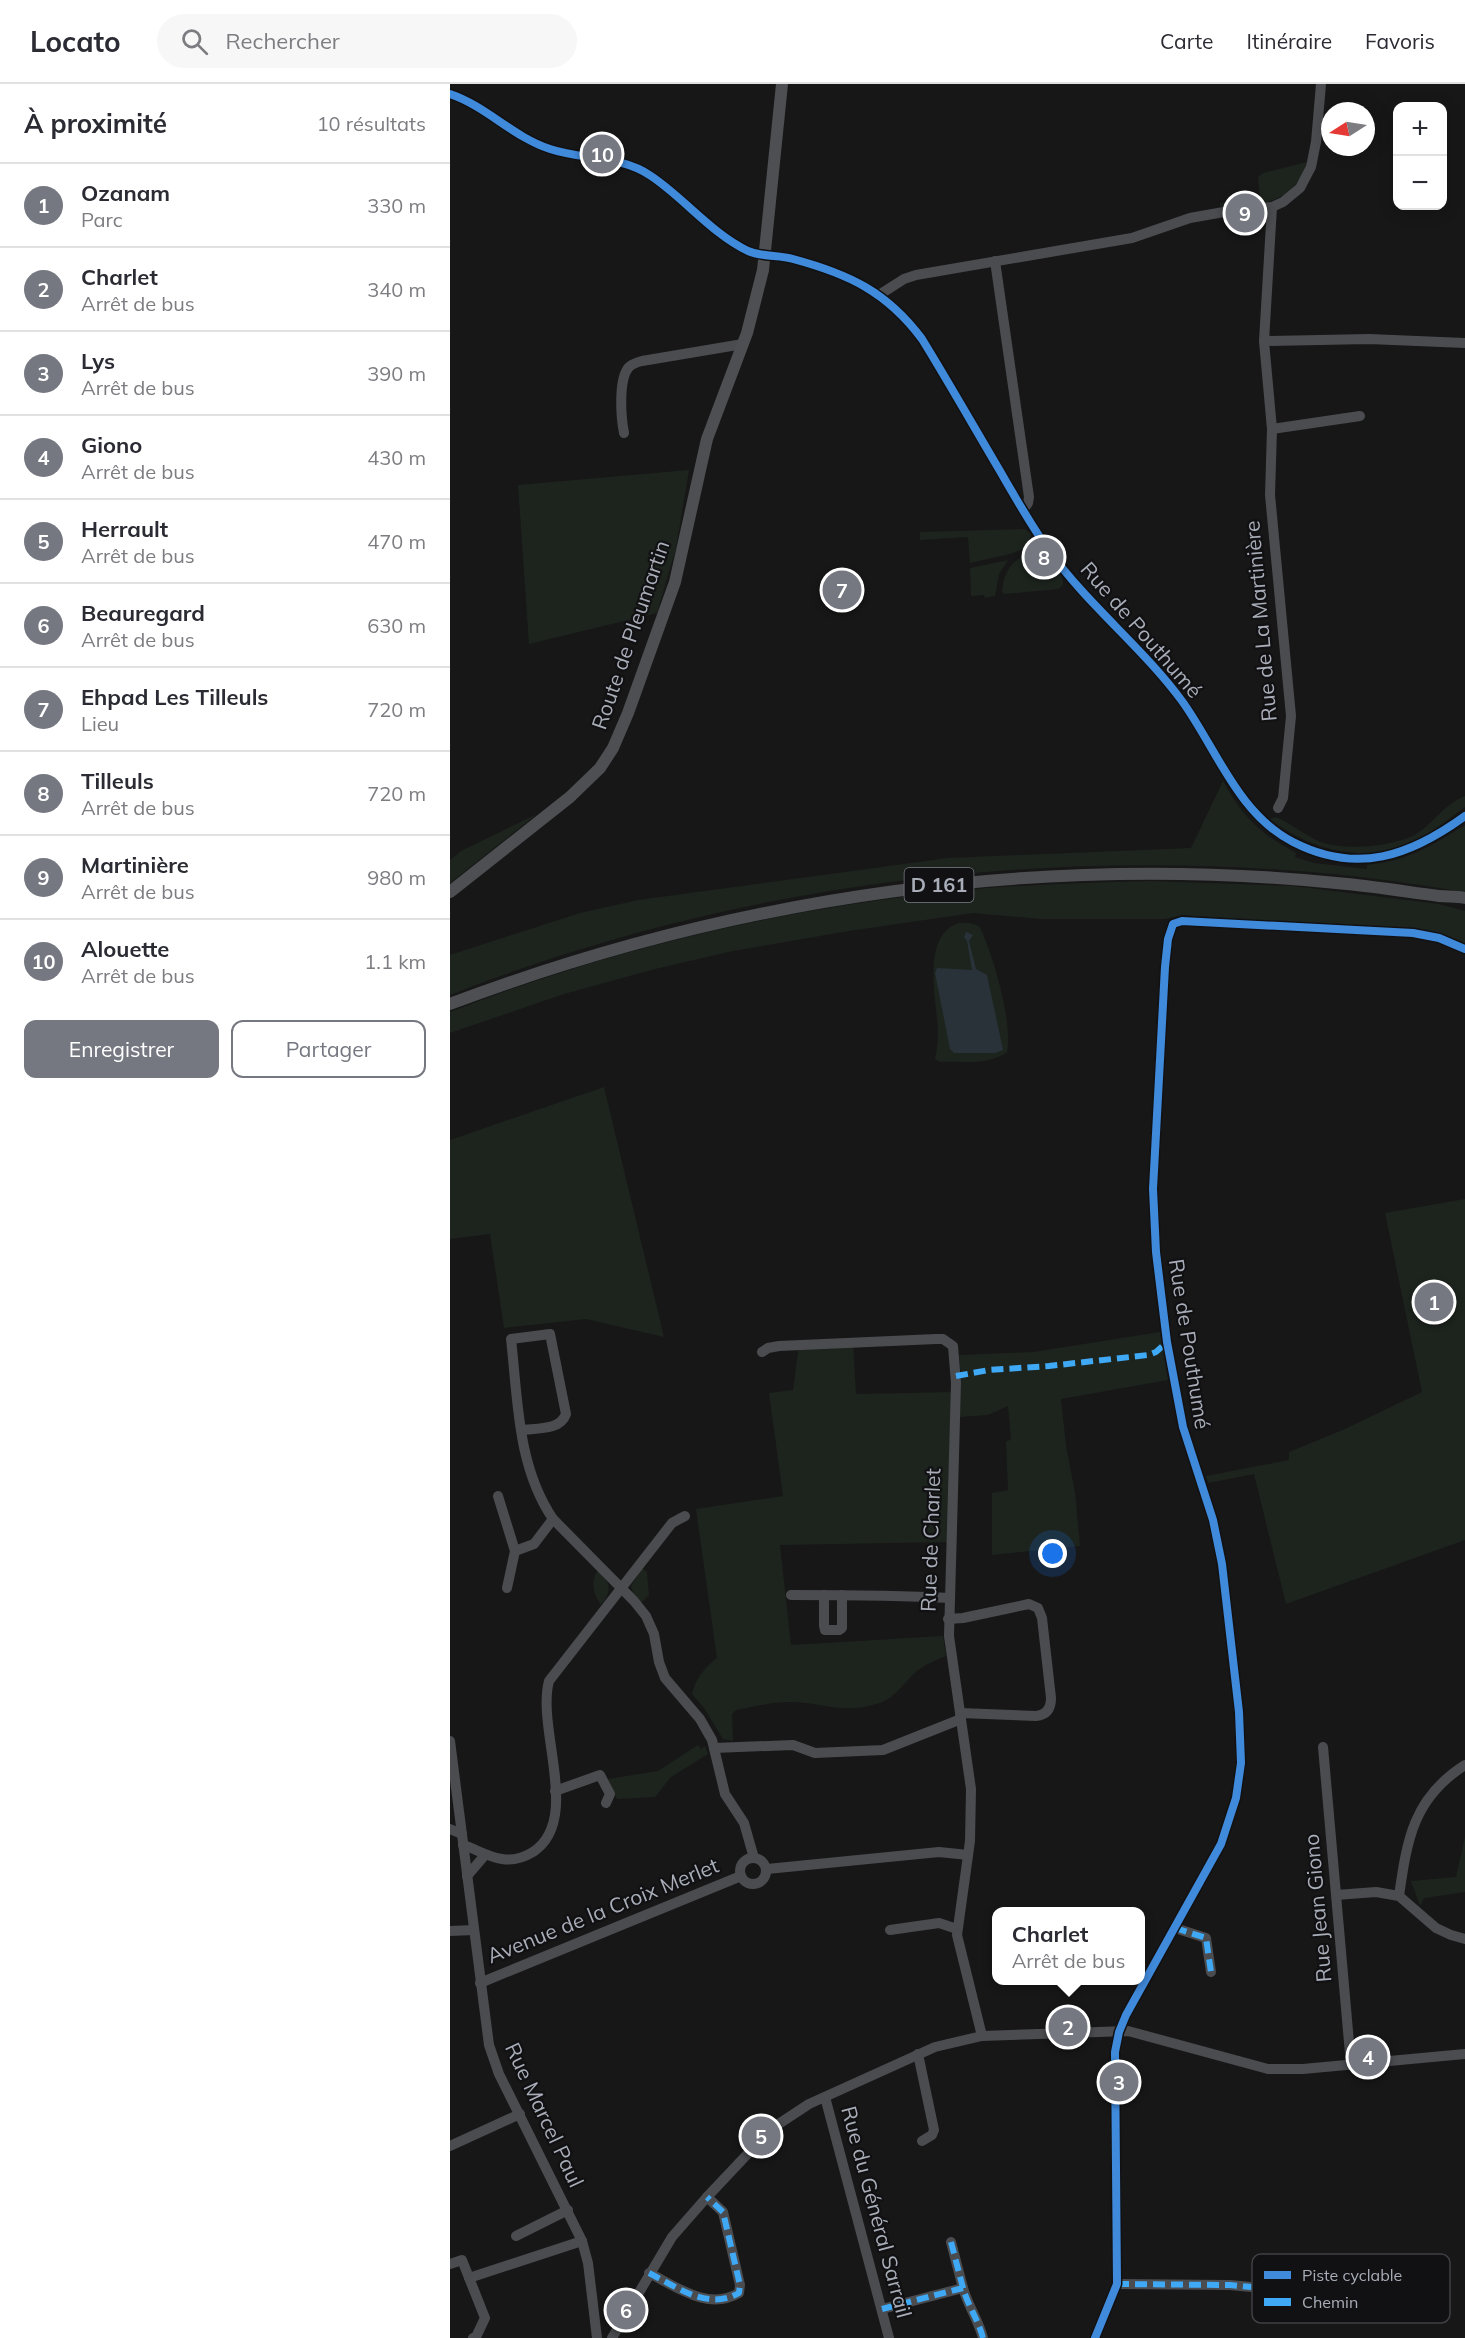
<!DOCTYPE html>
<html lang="fr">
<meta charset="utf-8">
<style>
body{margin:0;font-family:Mulish,sans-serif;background:#f7f7f7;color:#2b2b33}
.controls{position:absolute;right:18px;top:18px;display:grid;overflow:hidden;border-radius:12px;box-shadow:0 3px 15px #0003}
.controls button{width:54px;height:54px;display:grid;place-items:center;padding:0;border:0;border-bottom:2px solid #e1e1e2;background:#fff;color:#2b2b33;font:30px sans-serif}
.compass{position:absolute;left:871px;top:18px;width:54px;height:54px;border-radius:50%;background:#fff;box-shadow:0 3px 15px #0003;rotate:258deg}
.you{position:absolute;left:603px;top:1470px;width:21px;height:21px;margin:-15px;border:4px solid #fff;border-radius:50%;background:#1a73e8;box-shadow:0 0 0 9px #1a73e833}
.badge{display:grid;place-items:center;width:39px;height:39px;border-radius:50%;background:#757880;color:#fff;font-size:20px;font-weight:700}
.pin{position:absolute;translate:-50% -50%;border:3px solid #fff;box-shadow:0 2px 6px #0006}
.popup{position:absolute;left:542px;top:1823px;width:153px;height:78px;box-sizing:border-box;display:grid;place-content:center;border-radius:12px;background:#fff;filter:drop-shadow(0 2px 4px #0005);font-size:20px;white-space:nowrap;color:#7c7c81}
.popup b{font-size:22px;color:#2b2b33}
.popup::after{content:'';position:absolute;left:50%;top:100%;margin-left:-12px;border:12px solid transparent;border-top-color:#fff}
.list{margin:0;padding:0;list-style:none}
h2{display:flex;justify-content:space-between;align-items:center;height:78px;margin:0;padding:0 24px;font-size:26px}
h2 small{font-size:20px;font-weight:400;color:#7c7c81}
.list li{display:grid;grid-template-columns:39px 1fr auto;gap:18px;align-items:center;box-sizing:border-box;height:84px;padding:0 24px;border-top:2px solid #e1e1e2}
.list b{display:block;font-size:22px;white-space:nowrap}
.list p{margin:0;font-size:20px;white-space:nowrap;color:#7c7c81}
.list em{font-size:20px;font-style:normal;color:#7c7c81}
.actions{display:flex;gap:12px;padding:18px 24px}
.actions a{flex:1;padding:14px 0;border:2px solid #757880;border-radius:12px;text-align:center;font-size:21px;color:#757880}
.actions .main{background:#757880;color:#fff}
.icon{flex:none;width:33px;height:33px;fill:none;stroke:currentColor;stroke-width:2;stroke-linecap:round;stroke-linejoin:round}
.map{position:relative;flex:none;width:1015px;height:2254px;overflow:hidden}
header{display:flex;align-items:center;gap:36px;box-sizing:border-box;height:84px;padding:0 30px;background:#fff;border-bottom:2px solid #e1e1e2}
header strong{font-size:28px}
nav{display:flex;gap:33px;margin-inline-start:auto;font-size:21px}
.search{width:420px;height:54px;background:#f7f7f7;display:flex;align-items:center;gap:15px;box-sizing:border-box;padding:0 21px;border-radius:33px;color:#7c7c81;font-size:22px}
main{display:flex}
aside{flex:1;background:#fff}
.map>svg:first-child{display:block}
.green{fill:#1d241e}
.water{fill:#2a3239}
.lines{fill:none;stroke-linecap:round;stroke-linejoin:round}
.minor{stroke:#4b4c50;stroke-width:10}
.major{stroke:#4d4f52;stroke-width:12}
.quiet{stroke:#3fa9f5;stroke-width:6;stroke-dasharray:12 6;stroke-linecap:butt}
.cycleway-casing{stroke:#111113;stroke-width:11}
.cycleway{stroke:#408adc;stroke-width:8}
.labels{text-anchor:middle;stroke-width:4.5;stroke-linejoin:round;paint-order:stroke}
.shield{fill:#111113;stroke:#7b7e86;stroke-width:1.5}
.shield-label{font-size:20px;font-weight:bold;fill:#a8adb8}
.street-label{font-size:21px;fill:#a8adb8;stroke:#111113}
.key{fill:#111113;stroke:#3e4045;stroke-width:1.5}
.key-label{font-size:16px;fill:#a8adb8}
</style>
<header>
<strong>Locato</strong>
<div class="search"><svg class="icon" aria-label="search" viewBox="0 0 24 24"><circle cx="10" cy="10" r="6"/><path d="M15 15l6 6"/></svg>Rechercher</div>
<nav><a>Carte</a><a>Itinéraire</a><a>Favoris</a></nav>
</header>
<main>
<aside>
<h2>À proximité<small>10 résultats</small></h2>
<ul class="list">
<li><span class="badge">1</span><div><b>Ozanam</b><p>Parc</p></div><em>330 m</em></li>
<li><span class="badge">2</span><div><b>Charlet</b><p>Arrêt de bus</p></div><em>340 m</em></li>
<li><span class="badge">3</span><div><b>Lys</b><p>Arrêt de bus</p></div><em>390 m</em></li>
<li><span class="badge">4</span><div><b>Giono</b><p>Arrêt de bus</p></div><em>430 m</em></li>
<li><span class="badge">5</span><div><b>Herrault</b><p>Arrêt de bus</p></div><em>470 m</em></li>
<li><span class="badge">6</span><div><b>Beauregard</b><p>Arrêt de bus</p></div><em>630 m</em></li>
<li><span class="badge">7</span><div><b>Ehpad Les Tilleuls</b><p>Lieu</p></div><em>720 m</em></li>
<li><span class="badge">8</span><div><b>Tilleuls</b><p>Arrêt de bus</p></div><em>720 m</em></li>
<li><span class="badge">9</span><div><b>Martinière</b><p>Arrêt de bus</p></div><em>980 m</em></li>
<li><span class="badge">10</span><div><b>Alouette</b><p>Arrêt de bus</p></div><em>1.1 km</em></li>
</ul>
<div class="actions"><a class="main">Enregistrer</a><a>Partager</a></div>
</aside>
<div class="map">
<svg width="1015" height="2254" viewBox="0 0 1015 2254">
<rect width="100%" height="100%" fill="#171717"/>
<g class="green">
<path d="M857,78C857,86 855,89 850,95C831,122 805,120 774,124L770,122V119L810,114L808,93L813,89Z"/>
<path d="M239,386L226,464L207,529L79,560L68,401Z"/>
<path d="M575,445L581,450L578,463L560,470L520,479L518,453L470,456V448Z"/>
<path d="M584,468C597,470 614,489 613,501L608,505L555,510L552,508C553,487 564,473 584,468Z"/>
<path d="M558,476L549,490L545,512L535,514L534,511L521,512L520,484Z"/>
<path d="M773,697C793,733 809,749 846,769L845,773L864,779L917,785V781C958,777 981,762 1015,741V808C964,800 912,792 861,788C571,764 271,804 0,911V871L130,829L188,816L498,774L741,764Z"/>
<path d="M1015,712V723C998,735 983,748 965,758C917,781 859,766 820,735L826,733C840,739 852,749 866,756C890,768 945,763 968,749C985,737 995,720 1015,712Z"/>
<path d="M87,730L0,799V776L11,767Z"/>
<path d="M699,797L843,802L989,820L1015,827V860L998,852L733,831L715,835H590L523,829L399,847L283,867L205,885L114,910L0,949V928C155,867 319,828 485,809C556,801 627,799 699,797Z"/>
<path d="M509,839H520L529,842C543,869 563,939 557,968C538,982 512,977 490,978L485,975C487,966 488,957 488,947C487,918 470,851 509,839Z"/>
<path d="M154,1003L214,1253L136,1235L54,1244L40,1150L0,1155V1056Z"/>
<path d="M1015,1115V1456L836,1520L804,1390L758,1399L756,1392L839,1376V1368L895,1345L972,1308L935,1129Z"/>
<path d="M710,1248L718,1296L611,1315L616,1362L625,1408L630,1462L542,1471V1409L558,1406L556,1357L561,1356L558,1322L538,1331L510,1333L511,1291L509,1271L583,1268Z"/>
<path d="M403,1258L406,1310L506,1308L500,1458L330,1461L341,1561L493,1552L496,1572C486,1576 476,1580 467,1587C454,1598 446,1614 429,1619C393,1631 376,1619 342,1618C324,1617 304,1623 286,1626L282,1630L283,1657L273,1655L254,1624L242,1610C246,1594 254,1584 267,1574L246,1425L333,1412L319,1309L343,1306L349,1261Z"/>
<path d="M192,1484L197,1488L199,1511L191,1519L183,1509L181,1502Z"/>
<path d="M148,1486C160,1499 163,1506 151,1521C143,1510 140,1498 148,1486Z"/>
<path d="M248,1661L251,1665L255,1662L258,1670L221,1693L205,1713L167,1715L158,1695L208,1687Z"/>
<path d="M1015,1753V1808L974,1814L970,1822L961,1797L1006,1793Z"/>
</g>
<path class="water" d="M516,848L523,851L519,857L526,885L537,891L553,966L545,969H504L500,965L485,889L487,884L522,886L517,857L514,853Z"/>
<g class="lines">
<g class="minor">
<path d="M0,10C36,22 63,53 100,65C133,76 170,71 201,92C234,114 261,149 298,167C312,173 329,171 343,175C399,190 437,208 472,255C499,299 524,343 550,387C566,415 582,443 600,468C639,522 693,564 732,617C766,664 788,730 843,758C907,791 960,772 1015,732"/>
<path d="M822,123L814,257L822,345L820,411L841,632L833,714L828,724"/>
<path d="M545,177L579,413L578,419L573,426"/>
<path d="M429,211L454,195L466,191L682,154L740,134L785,126L822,123L833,118L850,104L861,83L866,58L871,0"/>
<path d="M814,257L919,255L1015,259"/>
<path d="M822,345L910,332"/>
<path d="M174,349C171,334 168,295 179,283C182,280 188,278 192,277L293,260"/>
<path d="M312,1268L318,1264L329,1262L486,1255H493L503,1262L506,1299L499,1552L521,1705L520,1757L507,1851L532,1952"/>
<path d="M71,1346C86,1344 110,1347 116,1330L100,1250L61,1255C68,1316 67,1382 103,1435L184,1517L196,1532L204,1550L209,1578L215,1594L250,1635L262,1656L275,1710L294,1739L304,1774"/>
<path d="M48,1412L65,1467L57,1504"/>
<path d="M65,1467L84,1460L103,1435"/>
<path d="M341,1511C394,1511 446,1511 499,1514"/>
<path d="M374,1511V1542L375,1546H389L392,1544V1511"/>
<path d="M498,1535L513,1534L579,1520L588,1524L592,1534L601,1614C601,1624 597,1631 586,1632L510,1629"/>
<path d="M0,1657L39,1961L49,1990L132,2157L138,2179L147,2254"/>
<path d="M873,1663L901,1981"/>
<path d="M264,1664L343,1661L365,1669L433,1666L511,1635"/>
<path d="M105,1707L150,1691L160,1710L156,1719"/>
<path d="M0,1745L12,1750"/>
<path d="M13,1761C26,1765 38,1773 52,1775C63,1777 73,1774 83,1768C132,1736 86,1645 99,1597L222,1439L235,1432"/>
<circle cx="303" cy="1787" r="13"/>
<path d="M317,1785L489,1768L518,1771"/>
<path d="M17,1792L35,1771"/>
<path d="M886,1811L926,1808L949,1812L986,1844L1001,1851L1015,1855"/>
<path d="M949,1812C957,1756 963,1714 1015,1681"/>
<path d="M725,1844L756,1854L761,1888"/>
<path d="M440,1846L489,1839L507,1845"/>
<path d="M0,1847L24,1846"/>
<path d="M30,1899L291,1792"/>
<path d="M468,1970L484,2046L482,2051L472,2057"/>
<path d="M375,2013L439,2254"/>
<path d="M0,2062L70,2030"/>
<path d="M66,2152L118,2126"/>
<path d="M501,2158L513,2204"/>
<path d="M0,2180L12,2176L35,2234L26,2253L23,2254"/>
<path d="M199,2189C227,2203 258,2227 289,2209L290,2201L273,2128L257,2113"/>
<path d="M19,2194L132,2157"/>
<path d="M667,2200L780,2201L833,2206"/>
<path d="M432,2225L513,2204C518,2222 528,2235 533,2254"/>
<path d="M162,2254L222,2153L257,2113L321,2045L359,2020L485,1963L532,1952L678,1947L818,1985H853L1015,1970"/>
<path d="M645,2254L667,2200L665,1968L669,1948L676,1931L771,1760L786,1714L791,1679L789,1628L772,1480L763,1436L733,1343L717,1258L706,1168L703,1105L715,883L718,855L723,840L732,837L963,849L989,854L1015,865"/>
</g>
<g class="major">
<path d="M0,808L120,713L150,684L163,664L178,629L225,498L257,355L297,249L313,186L332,0"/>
<path d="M0,920C286,812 593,768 897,800C928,803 958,808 989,812C998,813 1006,812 1015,814"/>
</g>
<g class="quiet">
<path d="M506,1292L539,1286L599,1282L698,1271L706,1268L717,1258"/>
<path d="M725,1844L756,1854L761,1888"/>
<path d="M501,2158L513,2204"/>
<path d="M199,2189C227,2203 258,2227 289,2209L290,2201L273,2128L257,2113"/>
<path d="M667,2200L780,2201L833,2206"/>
<path d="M432,2225L513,2204C518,2222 528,2235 533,2254"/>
</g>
<g class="cycleway-casing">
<g id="cycleway">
<path d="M0,10C36,22 63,53 100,65C133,76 170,71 201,92C234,114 261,149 298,167C312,173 329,171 343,175C399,190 437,208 472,255C499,299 524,343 550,387C566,415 582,443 600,468C639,522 693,564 732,617C766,664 788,730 843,758C907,791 960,772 1015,732"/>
<path d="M645,2254L667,2200L665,1968L669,1948L676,1931L771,1760L786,1714L791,1679L789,1628L772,1480L763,1436L733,1343L717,1258L706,1168L703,1105L715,883L718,855L723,840L732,837L963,849L989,854L1015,865"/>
</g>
</g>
<use href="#cycleway" class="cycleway"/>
</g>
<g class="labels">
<rect class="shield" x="454.5" y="784" width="69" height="34" rx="4.5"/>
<g class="shield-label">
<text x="489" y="808">D 161</text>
</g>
<g class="street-label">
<text transform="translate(811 537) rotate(-95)" y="7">Rue de La Martinière</text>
<text transform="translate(691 546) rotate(49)" y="7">Rue de Pouthumé</text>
<text transform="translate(181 551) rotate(-71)" y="7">Route de Pleumartin</text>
<text transform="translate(739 1260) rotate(81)" y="7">Rue de Pouthumé</text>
<text transform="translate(481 1456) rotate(-88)" y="7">Rue de Charlet</text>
<text transform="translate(868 1824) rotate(-95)" y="7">Rue Jean Giono</text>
<text transform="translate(153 1827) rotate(-22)" y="7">Avenue de la Croix Merlet</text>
<text transform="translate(94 2031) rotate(65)" y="7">Rue Marcel Paul</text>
<text transform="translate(426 2128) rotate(75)" y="7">Rue du Général Sarrail</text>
</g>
</g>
<rect x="802" y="2170" width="198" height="69" rx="9" class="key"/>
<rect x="814" y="2187" width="27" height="8" fill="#408adc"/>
<rect x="814" y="2214" width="27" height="8" fill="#3fa9f5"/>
<g class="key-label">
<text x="852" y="2197">Piste cyclable</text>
<text x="852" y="2224">Chemin</text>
</g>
</svg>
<div class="controls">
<button>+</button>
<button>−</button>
</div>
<svg class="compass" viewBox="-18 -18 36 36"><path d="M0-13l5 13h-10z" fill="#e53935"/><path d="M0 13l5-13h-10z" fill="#7c7c81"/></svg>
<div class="you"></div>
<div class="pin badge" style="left:984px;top:1218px">1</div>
<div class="pin badge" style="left:618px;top:1943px">2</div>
<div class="popup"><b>Charlet</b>Arrêt de bus</div>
<div class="pin badge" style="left:669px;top:1998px">3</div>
<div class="pin badge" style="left:918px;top:1973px">4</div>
<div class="pin badge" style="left:311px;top:2052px">5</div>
<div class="pin badge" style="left:176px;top:2226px">6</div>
<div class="pin badge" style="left:392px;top:506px">7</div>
<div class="pin badge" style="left:594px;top:473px">8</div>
<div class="pin badge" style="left:795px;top:129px">9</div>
<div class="pin badge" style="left:152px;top:70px">10</div>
</div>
</main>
